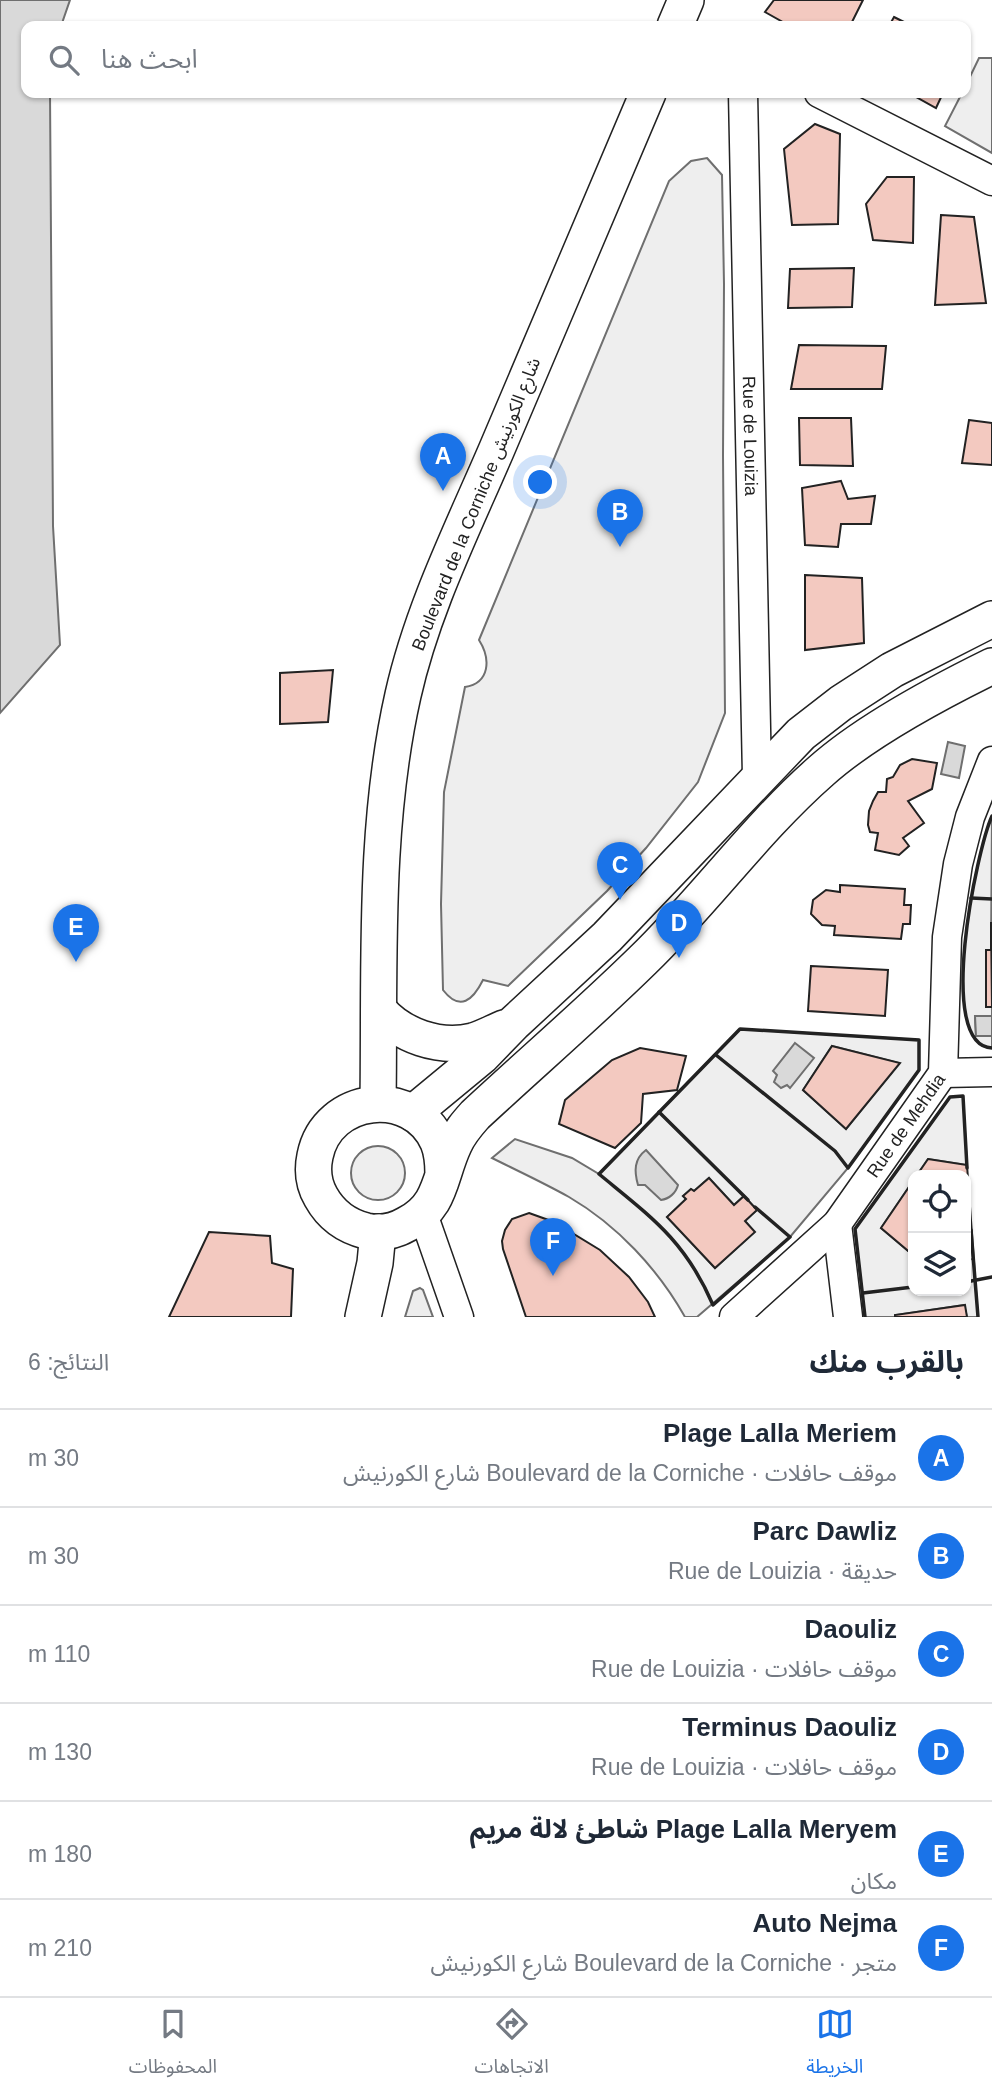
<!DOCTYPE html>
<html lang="ar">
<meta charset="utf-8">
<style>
body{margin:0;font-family:Arial,"Noto Sans Arabic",sans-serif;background:#f2f2f3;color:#1f2937;direction:rtl}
.controls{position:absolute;right:21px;bottom:21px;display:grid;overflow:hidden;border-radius:14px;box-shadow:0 2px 5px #0004}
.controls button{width:63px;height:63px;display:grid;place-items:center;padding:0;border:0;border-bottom:2px solid #e0e1e3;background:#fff;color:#1f2937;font:35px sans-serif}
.you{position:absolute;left:541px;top:483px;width:24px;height:24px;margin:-18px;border:5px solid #fff;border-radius:50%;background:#1a73e8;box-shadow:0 0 0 10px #1a73e833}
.badge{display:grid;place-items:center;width:46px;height:46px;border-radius:50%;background:#1a73e8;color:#fff;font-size:23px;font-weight:700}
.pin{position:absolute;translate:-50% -58px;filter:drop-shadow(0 2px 4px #0008)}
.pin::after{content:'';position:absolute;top:37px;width:24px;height:21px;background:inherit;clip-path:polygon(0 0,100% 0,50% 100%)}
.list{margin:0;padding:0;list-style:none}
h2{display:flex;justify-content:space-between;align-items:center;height:91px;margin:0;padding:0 28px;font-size:30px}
h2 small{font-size:23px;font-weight:400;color:#747a83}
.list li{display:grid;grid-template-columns:46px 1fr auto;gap:21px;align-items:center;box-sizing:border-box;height:98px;padding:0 28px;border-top:2px solid #e0e1e3}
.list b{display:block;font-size:26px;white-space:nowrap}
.list p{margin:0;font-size:23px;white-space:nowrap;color:#747a83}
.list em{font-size:23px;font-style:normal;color:#747a83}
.icon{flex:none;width:38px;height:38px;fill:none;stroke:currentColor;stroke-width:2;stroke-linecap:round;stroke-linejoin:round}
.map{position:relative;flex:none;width:992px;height:1317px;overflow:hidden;direction:ltr}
.search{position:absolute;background:#fff;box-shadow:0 2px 5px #0004;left:21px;right:21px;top:21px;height:77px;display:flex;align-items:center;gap:18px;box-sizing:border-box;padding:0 24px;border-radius:14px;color:#747a83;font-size:26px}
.sheet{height:679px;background:#fff}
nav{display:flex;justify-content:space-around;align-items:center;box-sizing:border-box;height:98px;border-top:2px solid #e0e1e3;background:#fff;font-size:19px;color:#747a83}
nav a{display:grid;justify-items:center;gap:4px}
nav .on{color:#1a73e8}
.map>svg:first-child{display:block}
.green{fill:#eee;stroke:#6f6f6f;stroke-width:2;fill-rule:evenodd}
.parking{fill:#ededed;stroke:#6f6f6f;stroke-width:2}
.water{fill:#d9d9d9;stroke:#6f6f6f;stroke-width:2}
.building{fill:#f3c9c0;stroke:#222;stroke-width:2}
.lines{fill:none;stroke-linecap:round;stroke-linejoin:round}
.minor-casing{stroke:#222;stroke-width:31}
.major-casing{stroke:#222;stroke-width:38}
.minor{stroke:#fff;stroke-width:28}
.major{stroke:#fff;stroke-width:35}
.wall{stroke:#222;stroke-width:3.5}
.labels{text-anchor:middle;stroke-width:5;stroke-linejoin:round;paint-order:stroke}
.street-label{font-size:18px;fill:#222;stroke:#fff}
</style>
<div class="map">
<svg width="992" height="1317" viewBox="0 0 992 1317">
<rect width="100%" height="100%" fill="#fff"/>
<g class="green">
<path d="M979,58H992V153L945,126L962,93H966V85Z"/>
<path d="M707,158L722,175L724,284L723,455L725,713L698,782L646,848L607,891L508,986L483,980C473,1000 460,1012 443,990L441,904L444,792L465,687C490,683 491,659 479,640L669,181L691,161Z"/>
<path d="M992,816L991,950L986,951V1006L992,1007V1016L975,1017L976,1036H992V1048C935,1046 977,849 992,816Z"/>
<path d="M740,1029L919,1040V1070L848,1168L790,1237L697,1317H685C658,1269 617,1225 569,1197C544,1183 518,1171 492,1158L515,1139L572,1158L599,1174ZM832,1046L899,1063L846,1129L803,1090ZM709,1178L734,1205L744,1196L757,1210L745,1221L754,1232L715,1268L667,1217L686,1199L683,1196L691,1189L694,1191Z"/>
<path d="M963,1096L967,1165L928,1159L917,1175H913V1181L881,1228L913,1255V1291H966V1260L973,1259L971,1239H966V1234H972L978,1317H967L964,1305L895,1315V1317H865L855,1229L950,1097Z"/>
<circle cx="378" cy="1173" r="27"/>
</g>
<path class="parking" d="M420,1288L423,1290L433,1317H405L413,1291Z"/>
<g class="water">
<path d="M0,0H70L61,26H26V93H50L53,526L60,645L0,713Z"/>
<path d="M948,742L965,746L959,778L941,774Z"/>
<path d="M975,1016H992V1036H976Z"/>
<path d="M795,1043L814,1058L790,1088L787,1085L781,1088L774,1082L777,1075L773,1071Z"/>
<path d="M646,1150L678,1185C676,1193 669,1199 661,1200L645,1185H638C634,1171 634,1159 646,1150Z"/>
</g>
<g class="building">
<path d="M774,0H863L850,26H790L765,12Z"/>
<path d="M894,17L912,26H889Z"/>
<path d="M909,93H943L936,108Z"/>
<path d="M815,124L840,134L838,224L792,225L784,149Z"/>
<path d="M887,177H914L913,243L873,240L866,204Z"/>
<path d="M941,215L974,217L986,303L935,305Z"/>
<path d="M854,268L852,307L788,308L790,269Z"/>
<path d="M799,345L886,346L882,389H791Z"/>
<path d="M799,418H851L853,466L800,465Z"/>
<path d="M969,420L992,423V465L962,463Z"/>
<path d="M841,481L848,499L875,496L871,524H841L838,547L805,545L802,488Z"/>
<path d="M805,575L862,578L864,643L805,650Z"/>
<path d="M333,670L328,722L280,724V673Z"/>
<path d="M912,759L937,763L932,789L908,801L924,823L903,838L909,846L899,855L875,850L878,833L870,832L868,825L869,811L873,801L878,792H886L887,779L893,777L900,765Z"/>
<path d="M840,885L905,889L904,905H911L910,924H903L901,939L834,935L835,926L822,925L811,914L813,900L826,890L840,892Z"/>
<path d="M991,922L992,1007H986V950H991Z"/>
<path d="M811,966L888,970L885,1016L808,1011Z"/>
<path d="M832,1046L900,1063L846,1129L803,1090Z"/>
<path d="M640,1048L686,1056L677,1090L643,1094L641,1123L615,1148L559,1124L565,1100L612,1060Z"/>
<path d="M928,1159L967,1165L972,1234H966V1175H917Z"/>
<path d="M709,1178L734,1205L744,1196L757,1210L745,1221L755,1232L715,1268L667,1217L686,1199L683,1196L691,1189L694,1191Z"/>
<path d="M913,1181V1255L881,1228Z"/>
<path d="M529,1213L554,1222L600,1250L629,1277L648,1302L655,1317H526L503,1249L502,1241L505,1230L512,1219Z"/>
<path d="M209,1232L270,1236L272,1263L293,1269L291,1317H169Z"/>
<path d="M965,1305L967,1317H895V1315Z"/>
</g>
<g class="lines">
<g class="minor-casing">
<g id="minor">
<path id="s1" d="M743,93L757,777"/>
<path d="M819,93L992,181"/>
<path d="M943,1073L992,1072"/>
<path d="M423,1214L459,1317"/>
<path d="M837,1224L848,1317"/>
<path id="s2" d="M734,1317L837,1224L943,1073L947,937L958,864L970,817L992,761"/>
</g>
</g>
<g class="major-casing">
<g id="major">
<path d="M675,26L686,0"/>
<path d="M379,1010C401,1036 439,1049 473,1041C484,1038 494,1032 504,1028"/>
<path d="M378,1103C380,967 373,828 403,695C422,610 462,530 496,451C546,331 597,212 648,93"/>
<path d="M413,1113L482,1056L513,1024L607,937L801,734L841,703L892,670L992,619"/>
<path d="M443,1174C443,1163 442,1152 438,1142C413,1085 327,1095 315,1156C312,1170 314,1185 321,1197C331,1215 346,1226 366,1231C380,1234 395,1231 407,1224C442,1206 439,1177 454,1145C459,1133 467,1124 475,1115C531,1063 589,1013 643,960C705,900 756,828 821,771C867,730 937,693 992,666"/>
<path d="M363,1317L375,1263L378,1232"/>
</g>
</g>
<use href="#minor" class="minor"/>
<use href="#major" class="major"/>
<g class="wall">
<path d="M992,816C977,849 935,1046 992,1048"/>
<path d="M971,898L992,899"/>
<path d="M716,1055L835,1151L848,1168L919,1070V1040L740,1029L599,1174C651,1217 685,1240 713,1305L790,1237L755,1207"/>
<path d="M659,1112L748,1200"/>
<path d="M971,1230L978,1317"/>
<path d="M966,1282L992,1277"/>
<path d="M863,1293L913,1287"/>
<path d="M865,1317L855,1229L950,1097L963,1096L967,1168"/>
</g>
</g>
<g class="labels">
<g class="street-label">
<text dy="6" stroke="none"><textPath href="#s1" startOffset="343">Rue de Louizia</textPath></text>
<text transform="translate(476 504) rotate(-68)" y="6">Boulevard de la Corniche شارع الكورنيش</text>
<text dy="6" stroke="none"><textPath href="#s2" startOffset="259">Rue de Mehdia</textPath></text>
</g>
</g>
</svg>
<div class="controls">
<button><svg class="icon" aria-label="locate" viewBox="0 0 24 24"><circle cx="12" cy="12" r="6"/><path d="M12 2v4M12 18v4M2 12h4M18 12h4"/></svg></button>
<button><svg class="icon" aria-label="layers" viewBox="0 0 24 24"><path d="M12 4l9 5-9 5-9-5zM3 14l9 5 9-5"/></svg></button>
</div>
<div class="you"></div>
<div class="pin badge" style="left:443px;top:491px">A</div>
<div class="pin badge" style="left:620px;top:547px">B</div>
<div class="pin badge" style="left:620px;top:900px">C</div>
<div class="pin badge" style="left:679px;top:958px">D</div>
<div class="pin badge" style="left:76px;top:962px">E</div>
<div class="pin badge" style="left:553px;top:1276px">F</div>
<div class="search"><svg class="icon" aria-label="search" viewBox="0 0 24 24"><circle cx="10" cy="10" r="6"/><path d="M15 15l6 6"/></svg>ابحث هنا</div>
</div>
<section class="sheet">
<h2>بالقرب منك<small>النتائج: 6</small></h2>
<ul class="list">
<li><span class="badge">A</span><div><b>Plage Lalla Meriem</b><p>موقف حافلات · Boulevard de la Corniche شارع الكورنيش</p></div><em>30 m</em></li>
<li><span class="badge">B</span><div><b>Parc Dawliz</b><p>حديقة · Rue de Louizia</p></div><em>30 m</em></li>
<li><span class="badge">C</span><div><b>Daouliz</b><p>موقف حافلات · Rue de Louizia</p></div><em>110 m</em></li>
<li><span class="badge">D</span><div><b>Terminus Daouliz</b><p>موقف حافلات · Rue de Louizia</p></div><em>130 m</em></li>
<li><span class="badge">E</span><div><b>Plage Lalla Meryem شاطئ لالة مريم</b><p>مكان</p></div><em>180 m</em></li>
<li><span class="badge">F</span><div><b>Auto Nejma</b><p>متجر · Boulevard de la Corniche شارع الكورنيش</p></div><em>210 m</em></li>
</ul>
</section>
<nav>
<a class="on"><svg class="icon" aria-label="map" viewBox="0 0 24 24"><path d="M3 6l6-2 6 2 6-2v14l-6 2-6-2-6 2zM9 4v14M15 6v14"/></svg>الخريطة</a>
<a><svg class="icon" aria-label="directions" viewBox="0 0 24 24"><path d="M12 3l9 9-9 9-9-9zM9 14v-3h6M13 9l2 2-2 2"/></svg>الاتجاهات</a>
<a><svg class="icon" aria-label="saved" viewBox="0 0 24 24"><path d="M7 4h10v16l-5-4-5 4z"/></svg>المحفوظات</a>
</nav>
